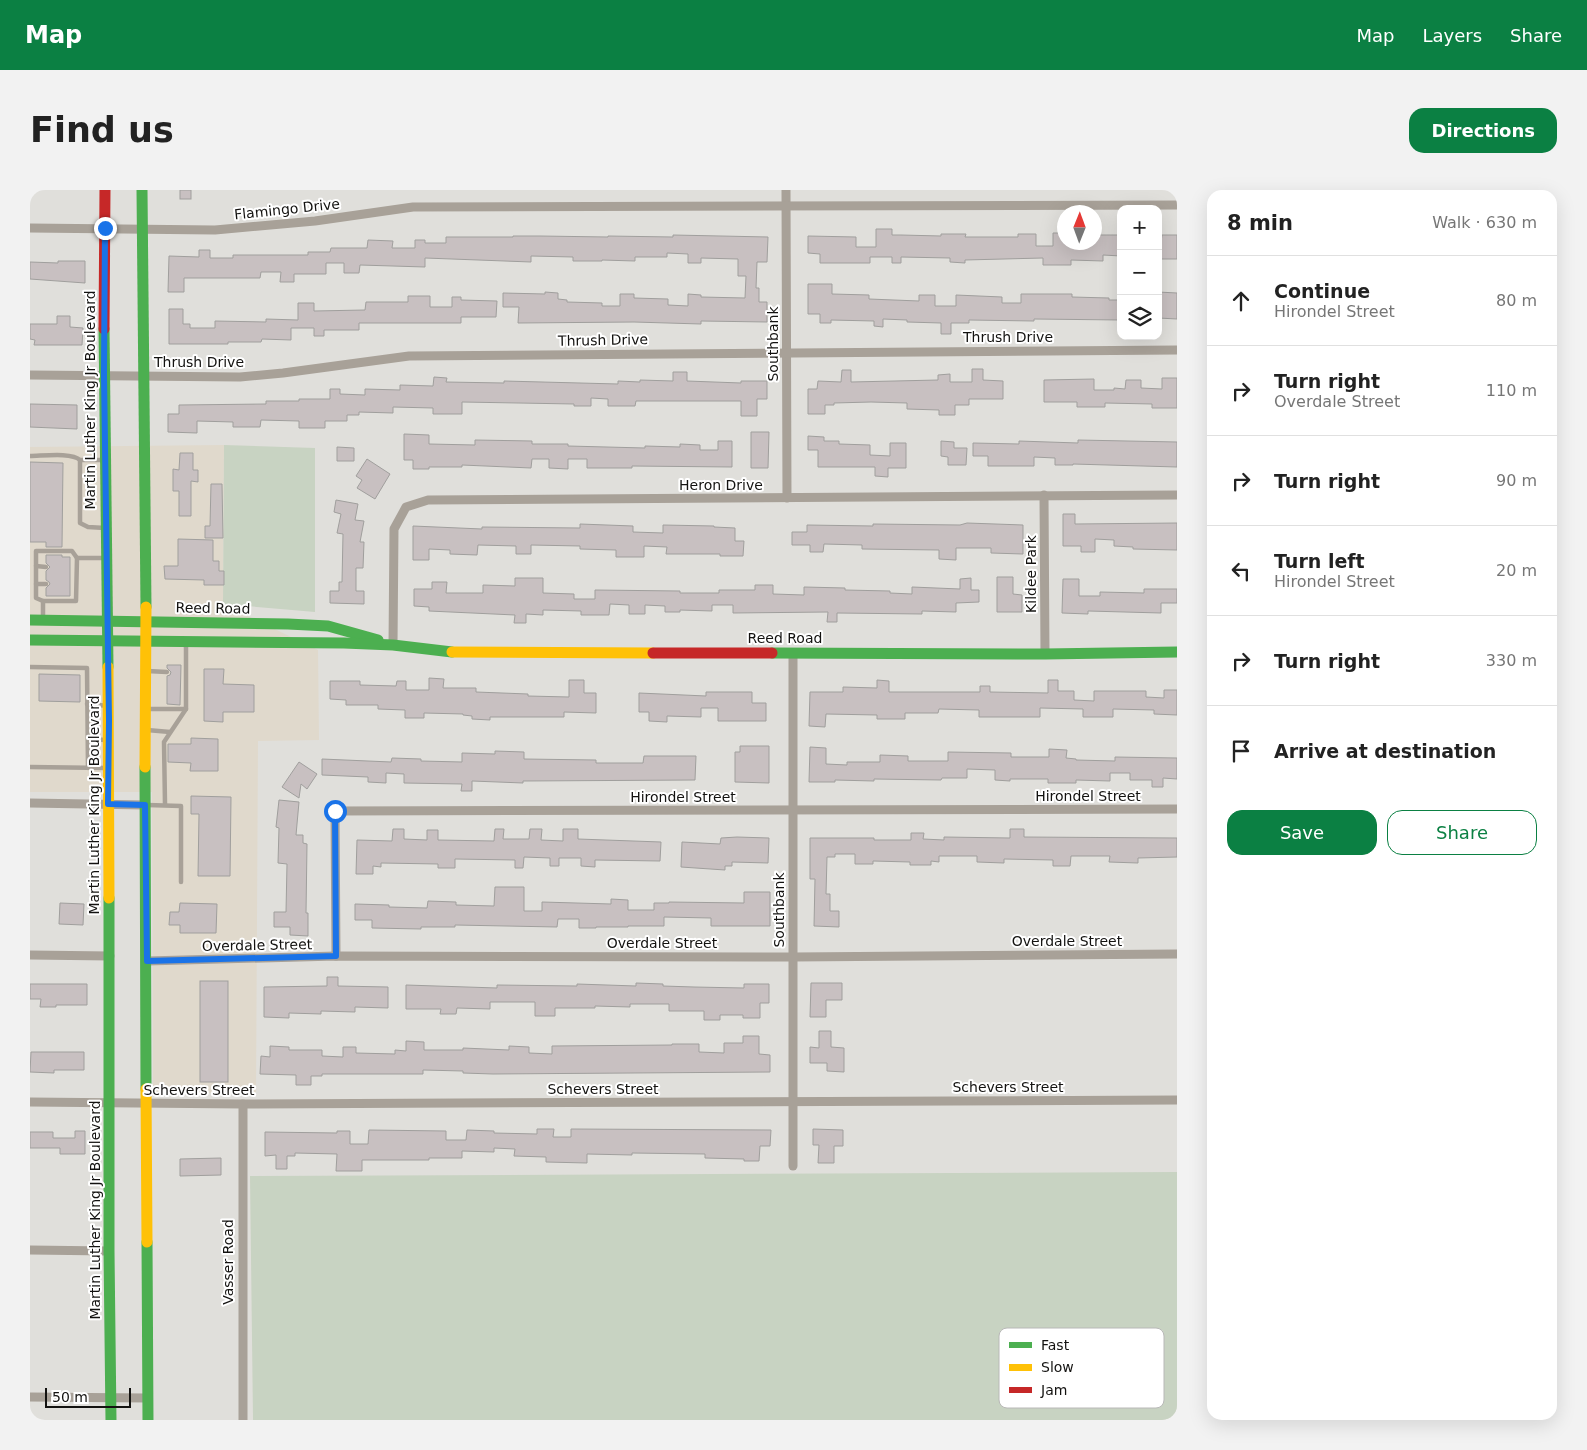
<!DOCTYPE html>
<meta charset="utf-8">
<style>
body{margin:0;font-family:"DejaVu Sans",sans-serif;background:#f2f2f2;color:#222}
.controls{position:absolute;right:15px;top:15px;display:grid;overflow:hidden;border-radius:10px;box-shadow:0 5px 20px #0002}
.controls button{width:45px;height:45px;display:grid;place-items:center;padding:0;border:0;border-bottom:1px solid #e0e0e0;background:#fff;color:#222;font:25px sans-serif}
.compass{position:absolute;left:1027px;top:15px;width:45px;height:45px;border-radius:50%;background:#fff;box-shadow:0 5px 20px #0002;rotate:1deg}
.scale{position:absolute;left:15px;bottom:12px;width:86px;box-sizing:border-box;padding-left:5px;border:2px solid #131210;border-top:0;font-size:14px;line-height:18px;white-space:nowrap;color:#131210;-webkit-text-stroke:4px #fff;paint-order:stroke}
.stop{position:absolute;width:15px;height:15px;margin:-11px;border:4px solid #1a73e8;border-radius:50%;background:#fff}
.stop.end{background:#1a73e8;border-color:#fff;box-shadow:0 1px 5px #0008}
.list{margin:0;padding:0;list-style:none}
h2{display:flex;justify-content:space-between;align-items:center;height:65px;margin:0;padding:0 20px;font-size:21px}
h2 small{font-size:16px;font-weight:400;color:#767676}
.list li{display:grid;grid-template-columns:32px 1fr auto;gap:15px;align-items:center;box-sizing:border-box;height:90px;padding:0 20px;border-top:1px solid #e0e0e0}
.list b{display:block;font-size:19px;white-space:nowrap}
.list p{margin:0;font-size:16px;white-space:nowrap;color:#767676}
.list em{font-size:16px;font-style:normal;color:#767676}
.actions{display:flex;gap:10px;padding:15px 20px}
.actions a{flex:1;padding:11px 0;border:1px solid #0b8043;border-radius:15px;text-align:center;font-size:18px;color:#0b8043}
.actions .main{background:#0b8043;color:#fff}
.icon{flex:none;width:28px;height:28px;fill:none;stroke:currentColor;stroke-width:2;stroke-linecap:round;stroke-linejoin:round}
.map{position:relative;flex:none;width:1147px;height:1230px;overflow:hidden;border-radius:15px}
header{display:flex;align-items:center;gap:30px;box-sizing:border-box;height:70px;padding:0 25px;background:#0b8043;color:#fff}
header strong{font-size:24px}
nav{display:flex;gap:28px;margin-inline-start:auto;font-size:18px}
.intro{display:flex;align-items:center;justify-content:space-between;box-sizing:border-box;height:120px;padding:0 30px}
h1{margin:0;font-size:35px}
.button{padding:12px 22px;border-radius:15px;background:#0b8043;color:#fff;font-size:18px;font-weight:700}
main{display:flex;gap:30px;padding:0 30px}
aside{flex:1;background:#fff;border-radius:15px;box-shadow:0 5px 20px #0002}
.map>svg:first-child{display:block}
.commercial{fill:#e0d9cc}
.green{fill:#c8d3c2}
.building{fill:#c8c0c1;stroke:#a09f9d}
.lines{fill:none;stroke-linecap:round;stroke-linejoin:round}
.lane{stroke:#a8a198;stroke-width:4.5}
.street{stroke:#a8a198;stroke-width:9}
.fast{stroke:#4caf50;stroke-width:11}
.slow{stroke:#ffc107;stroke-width:11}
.jam{stroke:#c62828;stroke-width:11}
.route{stroke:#1a73e8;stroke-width:6}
.labels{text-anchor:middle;stroke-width:4;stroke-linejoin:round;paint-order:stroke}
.street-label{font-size:14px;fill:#131210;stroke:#fff}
.key{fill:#fff;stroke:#b8b8b7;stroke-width:1}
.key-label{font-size:14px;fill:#131210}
</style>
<header>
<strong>Map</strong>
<nav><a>Map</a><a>Layers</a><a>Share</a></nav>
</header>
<div class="intro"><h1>Find us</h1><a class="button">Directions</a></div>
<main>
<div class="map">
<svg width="1147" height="1230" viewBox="0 0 1147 1230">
<rect width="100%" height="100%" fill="#e0dfdb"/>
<path class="commercial" d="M194,255L193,414L288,460L289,550L228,551L226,903H123L122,602H0V257Z"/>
<g class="green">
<path d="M194,255L285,258V422L193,414Z"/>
<path d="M1147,982V1230H223L220,986Z"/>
</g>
<g class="building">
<rect x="150" y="0" width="11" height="9"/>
<path d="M846,39H862V45H871L911,46V44H936L935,47H988V44H1006V56H1023V43H1034V52H1064V45H1091V66L1073,65V71L1041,70V75H1013V68L935,70V73L920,72V68L871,67V73H862V67H840V73H790V64L778,63V46L826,47V57H846Z"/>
<path d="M643,45L738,47L737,72H727L726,98H729V112H737V132L671,131V134L604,132L488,133L489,117H473V103L515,104V102L528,103V109L537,110V112L572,113V116H590V104H604V108L638,109V115L658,116V104L671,105V107L715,108L716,86H708V69L671,68V73H658V64L637,63V67H605V71L572,70V71H543V67L501,66V72L395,68V77L330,75L329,83H314V73H296V84H264V92H250L251,82H231L230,88H154V102H138L139,66L169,67V60H180V68H203V65H278V62H300L301,58H337L338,50L363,51L362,58H385V50H395V53H416V47H483V46H510L578,47V46L643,47Z"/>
<path d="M1132,45H1147V69H1128V52H1131Z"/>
<path d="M28,71H55V93L0,89V72L28,73Z"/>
<path d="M778,94H802V104L839,105V109L889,111V105H905V116H926V105L972,107V113H991V104H1042V107L1079,108V110H1091V130L1004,129V131L939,130V133H921V144H911V133L877,132V130L853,129V137L844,136V131L801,130V133H790V124H778Z"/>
<path d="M1128,102L1147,103V129L1128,128Z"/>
<path d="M378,106H400V117H422V107H431V110L467,111L466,127H431V133H329V140H294V146H284V138H261V150L232,149L231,152H198V154H139V119H153V134H160V138H185V131L236,132V129L268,130V113H284V121L335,120L336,112H378Z"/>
<path d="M27,126H40V137L53,138L52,155H4L5,150L0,149V134H27Z"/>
<path d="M942,179H953V190L973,191V209H939V215H925V225H909V220L877,219V213L841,212L804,213V215H795V224H778V199H787L788,191L811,192L812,180H821V192L908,190V185L920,184V192H942Z"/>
<path d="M643,182H657V191L711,193V191H737V209H727V226H711V211H606L605,216H578V209L561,208V216H544V214L432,212V224H403V218L363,217V223L329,222V225H317V231H295V238H269V231L231,230L230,237H203V232L167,231V243L138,242V224H149V215L236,214V211H269V209H300V199H310V204L335,205V199L370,200V195L403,196L404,187L417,188L416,192L474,193V191L588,194V191L610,192V190L643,191Z"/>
<path d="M1132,188H1147V218H1122V214L1075,213V217H1047V212H1014V190L1064,189V200H1084V198L1095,199L1096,190H1111V198L1132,199Z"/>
<path d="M0,214L47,215V239L0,237Z"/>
<path d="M721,242H739L738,278H721Z"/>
<path d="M374,244L399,245V254L445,255V250L502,251V254H538V256L615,258V256L650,257V254L670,255V260H688V251H702V277L602,276V278H557V269H538V279L519,278V269H502L501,278L432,275V277H399V279H383V270H374Z"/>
<path d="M778,246L794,247V251H809V254L840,255V265L860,266V253H876V278H858V287L845,286V277H788V260H778Z"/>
<path d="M1048,250L1147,252V277L1043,274V275H1025V268L1004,267V276H958V266H943V253L989,254V251L1048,253Z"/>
<path d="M911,251L924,252V258H937L936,275H918V267L911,266Z"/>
<path d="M307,257L324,258V271H307Z"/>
<path d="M150,263H163V280H168V292L161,291V326H149V301H143V279L149,280Z"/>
<path d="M337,269L360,284L345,309L327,298L332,290L326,286Z"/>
<path d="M0,272L33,273L32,357H16V352H0Z"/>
<path d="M181,294H192L193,348H175V336H180Z"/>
<path d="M306,310L328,314L325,330L334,331L330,352H334L333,378H326V401H334V414L300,413V401H309V392H312L313,344L307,343L311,324L304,322Z"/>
<path d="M1033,324H1045V334L1147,333V360L1103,359V357L1084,356V350L1065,349V362H1051V356H1033Z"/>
<path d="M937,333L993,335V364L961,363V358H926V370L909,369V360L832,359V355L794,354L793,362H780V355H762V342H777V335L843,336V334L930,335Z"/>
<path d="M550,334L603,336V342L633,343V335L684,336V337L705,338V351H714L713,366H690V364H636L637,357L614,356V367H586V360L550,359V356L501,355V364H486V356L448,355L447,365L420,364V360L399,359V370H383V336L452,339V337L550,338Z"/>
<path d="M148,349L183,350V371H189V381H194V395H174V390L135,389L134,376H148Z"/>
<path d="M16,365H32V367H40V406H16V398L20,394L19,392L16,390V381L20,377L16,373Z"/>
<path d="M967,387H983V404L992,405V422H967Z"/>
<path d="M485,388H513V403L544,404V409H565V400L650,401V403H689V400H725V395H743V404L774,405V397L815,398V400L860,401V403L882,404V397L930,399V389L941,388V400H949V412L926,413V422L892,421V424L807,423V432H797L798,422L703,423V415H682V421L650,420V422H635V416L615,415V424H599V415L580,414L579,425H551V421L513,420V425L496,424V433H484L485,425L399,421V417L384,416V399H402V392H417L416,403H453V395L485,396Z"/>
<path d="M1033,389H1049V406H1070V402L1114,403V399H1147V413H1131V423L1058,421V424L1032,423Z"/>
<path d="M137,475H151L150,515L137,514V486L140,485L141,482L137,478Z"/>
<path d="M174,479H194L193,494L224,495V522H193V532L174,531Z"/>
<path d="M9,484L50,485V512L9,511Z"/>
<path d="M399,488L414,489L413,498H446V502L498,504V506L539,507V490H554V503H566V523L534,522V527H460V530L442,529V526L433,525V524L394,523V528H375V520L348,519V515H316V510L300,509V491H330V495L366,496L367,491H376V500H399Z"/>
<path d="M847,490L859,491V502H950V496H960V502L1018,503V490H1028V501H1044V510L1064,511V501H1116V507L1134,508V500H1147V525L1124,524V520L1083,519V527H1053V519L1010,518V527H949V520L909,519L908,523H875V529H847V525L796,524L795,537L779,536L780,502H813V497L847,498Z"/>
<path d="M676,502H722V513H736V531H688V518H671V527L637,526V532L619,531V522H609V503L676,506Z"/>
<path d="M161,548L188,549V581H160L161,573L138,572V554H161Z"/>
<path d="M710,556H739V593L705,592V562H710Z"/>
<path d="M780,557L796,558V574L817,575V572H850V565L878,566V571H918V562L981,563V567H1019V559L1037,560L1036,568L1046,569V570L1085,571V567L1147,568V589L1133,588V597H1122V590H1100V583H1080V591L1046,590V593H1018V589H980V591L965,590V580L937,579V588H912L911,590L844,589V591L805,590V592H779Z"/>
<path d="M465,561L494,562V569L566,570V573H613L614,566H666L665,590L493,591V593L442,591V601H431L432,594L374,593V584L356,583V593L338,592V587L292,585V569L361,572L362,568L391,569V571L432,572V563L465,564Z"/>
<path d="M269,572L287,584L277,599L271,594L269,608L252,597Z"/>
<path d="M161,606L201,607L200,686H168L169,624H161Z"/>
<path d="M249,610L269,612L266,645H273V653L277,654L276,723H278V746L260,745V737H244V722H256L257,674L248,673L249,638L246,637Z"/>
<path d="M363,639H374V649L397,650V640H408V650L464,651L465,639H474L473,649H499L500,639H512L511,650L533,651V639H548V649L631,652L630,671L565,670V677L551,676V668H529V676H520V668L494,667L493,678H485V670L425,669V678H408V674L351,673V677L343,676V684H326L327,650L362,651Z"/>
<path d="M980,639H994V647L1147,648V667L1108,668V673L1079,672L1080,666H1041L1040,676H1023V670L974,669V673L947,672V666H909V672L901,671V675H880V672L843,671V674H825V664H805V667H797L796,704H800V721H809V737L784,736L785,689H780V648H844V650H881V643H894L893,649L914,650V647L980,648Z"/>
<path d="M707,647L739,648L738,673L702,672V676H695V680L651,677L652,652L690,654L691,648Z"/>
<path d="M465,697H494V721H512V712L581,714V709L598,710V720H624V713H639V712L714,713V702H740V736H681V728L634,727V736H598V737H566V738H549V729H528L527,737L425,735V737H391V739L342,738V730H325V714L359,715V717L397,718L398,711L426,712V715L464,716Z"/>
<path d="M30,713L54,714L53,735L29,734Z"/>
<path d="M150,713L187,714L186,743H150V735H139L140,722H149Z"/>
<path d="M297,787H308V796L358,797V818L325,817V822L291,821V824L259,823V828L234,827V797L297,796Z"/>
<rect x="170" y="791" width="28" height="101"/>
<path d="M606,793L633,794V796L664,797L714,798V794H739V813H730V828H713V825H690V830H674V821H639V814H600V817L565,816V818H525V826H505V812H460V819L427,818L426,824H410L411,819H376V795L467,798V795L547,796V794L606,796Z"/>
<path d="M781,793H812V810H796V827H780Z"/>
<path d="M0,794H57V815H26V817H10L11,809H0Z"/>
<path d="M789,841H801V857L814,858V882L797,881V873H780V857L789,858Z"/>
<path d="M713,846H729V864L740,865V882L463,884L433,883V881L393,880V884H292V886H281V895H266V885L230,884L231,866L240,867V856L259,857V860H292V866L313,867V857H326V863L365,864V860L376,861V851L394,852V860H433V858L479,860V856L499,857V863L522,864V856L642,855V854H669V862L694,863V853H713Z"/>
<path d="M1,862H54V880H24V883L0,882Z"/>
<path d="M507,939H524L523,947H541V939L741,940L740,956H730L729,971H714V969L675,968V964L602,963V965L557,964V973L516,972V967L484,966L485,959L464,958V962L432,961V968H399V970H332V981H306L307,964L265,963V966H257V979H246V965L235,966V942L307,943V941H320V954H338L339,940L416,941V950H436L437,940L464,941V943L507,944Z"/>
<path d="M783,939L813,940V956H804V973H788L789,955H783Z"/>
<path d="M45,941H55V964H30V958H0V942H23V948H45Z"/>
<path d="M191,968V985L150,986V969Z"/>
</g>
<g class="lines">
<g class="lane">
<path d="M0,266C12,266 42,262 50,270H74"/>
<path d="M50,270V333L58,337L75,338"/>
<path d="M6,376L16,377"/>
<path d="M6,394H16"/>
<path d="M13,411L6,408V361H42L47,368"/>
<path d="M13,429V411H46L47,368H75"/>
<path d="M0,477L57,478L58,578"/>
<path d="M117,481L137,482"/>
<path d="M57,514L79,516"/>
<path d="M117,519H156"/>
<path d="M117,540L140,542"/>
<path d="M58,549L76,550"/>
<path d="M0,577L77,578"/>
<path d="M135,614L134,552L156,519V452"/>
<path d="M117,615L151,616V692"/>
</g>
<g class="street">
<path d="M756,0L757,308"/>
<path d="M0,38L185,40L285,31L383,17L1147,15"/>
<path d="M0,185L210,187L253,183L379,166L1147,160"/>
<path d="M1014,305L1015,464"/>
<path d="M363,455L364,339L376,317L398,310L1147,305"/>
<path d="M0,613L115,615"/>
<path d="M0,765L80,766"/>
<path d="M306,766L305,621L1147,619"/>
<path d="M117,771L306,766L763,767L1147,764"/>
<path d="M0,912L213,914L1147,910"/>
<path d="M763,976V463"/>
<path d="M0,1060L79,1061"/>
<path d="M0,1207L117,1208"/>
<path d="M213,1230V914"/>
</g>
<g class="fast">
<path d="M112,0L116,417"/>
<path d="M74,139L78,477"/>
<path d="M0,430L258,434L298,436L348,450"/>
<path d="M0,450L314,453L363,455L422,462"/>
<path d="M742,463L1015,464L1147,462"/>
<path d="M115,577L116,899"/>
<path d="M79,708V1061L81,1230"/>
<path d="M117,1052L118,1230"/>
</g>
<g class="slow">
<path d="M422,462L623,463"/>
<path d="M78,477L79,708"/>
<path d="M115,577L116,417"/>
<path d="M116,899L117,1052"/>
</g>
<g class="jam">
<path d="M74,139L75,0"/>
<path d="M623,463H742"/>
</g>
</g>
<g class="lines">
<path class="route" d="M75,38L74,185L79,530L78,614L115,615L117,771L306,766L305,621"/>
</g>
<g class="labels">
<g class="street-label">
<text transform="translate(257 19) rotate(-6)" y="5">Flamingo Drive</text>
<text x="978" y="152">Thrush Drive</text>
<text transform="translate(573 150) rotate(-1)" y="5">Thrush Drive</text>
<text transform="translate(743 154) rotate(-90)" y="5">Southbank</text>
<text x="169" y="177">Thrush Drive</text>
<text transform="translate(60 210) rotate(-90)" y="5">Martin Luther King Jr Boulevard</text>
<text x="691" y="300">Heron Drive</text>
<text transform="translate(1001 384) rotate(-90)" y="5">Kildee Park</text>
<text transform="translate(183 418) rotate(1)" y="5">Reed Road</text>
<text x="755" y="453">Reed Road</text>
<text x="1058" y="611">Hirondel Street</text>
<text x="653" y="612">Hirondel Street</text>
<text transform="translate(64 615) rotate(-90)" y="5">Martin Luther King Jr Boulevard</text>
<text transform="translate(749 720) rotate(-90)" y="5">Southbank</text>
<text x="1037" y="756">Overdale Street</text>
<text x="632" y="758">Overdale Street</text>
<text transform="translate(227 755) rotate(-1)" y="5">Overdale Street</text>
<text x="978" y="902">Schevers Street</text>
<text x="573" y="904">Schevers Street</text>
<text x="169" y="905">Schevers Street</text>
<text transform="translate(65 1020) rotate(-90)" y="5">Martin Luther King Jr Boulevard</text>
<text transform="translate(198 1072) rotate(-90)" y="5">Vasser Road</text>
</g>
</g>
<rect x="969" y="1138" width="165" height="80" rx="8" class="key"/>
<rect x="979" y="1152" width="23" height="6" fill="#4caf50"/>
<rect x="979" y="1174" width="23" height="7" fill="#ffc107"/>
<rect x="979" y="1197" width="23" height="6" fill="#c62828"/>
<g class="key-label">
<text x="1011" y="1160">Fast</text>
<text x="1011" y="1182">Slow</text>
<text x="1011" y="1205">Jam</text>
</g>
</svg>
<div class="controls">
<button>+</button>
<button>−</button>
<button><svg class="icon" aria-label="layers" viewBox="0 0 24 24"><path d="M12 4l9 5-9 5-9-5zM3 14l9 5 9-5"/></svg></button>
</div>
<svg class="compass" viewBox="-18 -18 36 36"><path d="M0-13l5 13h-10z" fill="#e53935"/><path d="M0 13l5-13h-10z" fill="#767676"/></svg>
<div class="scale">50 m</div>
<div class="stop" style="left:305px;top:621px"></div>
<div class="stop end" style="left:75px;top:38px"></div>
</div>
<aside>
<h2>8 min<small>Walk · 630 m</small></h2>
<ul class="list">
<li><svg class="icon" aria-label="ahead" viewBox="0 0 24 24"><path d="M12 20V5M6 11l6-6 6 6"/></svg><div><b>Continue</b><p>Hirondel Street</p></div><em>80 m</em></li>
<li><svg class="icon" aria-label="right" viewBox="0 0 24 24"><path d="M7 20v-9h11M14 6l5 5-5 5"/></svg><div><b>Turn right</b><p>Overdale Street</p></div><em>110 m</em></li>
<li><svg class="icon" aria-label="right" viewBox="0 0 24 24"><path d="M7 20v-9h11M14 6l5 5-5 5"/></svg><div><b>Turn right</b></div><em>90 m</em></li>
<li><svg class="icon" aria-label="left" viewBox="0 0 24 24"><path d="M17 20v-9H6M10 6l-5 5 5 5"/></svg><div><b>Turn left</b><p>Hirondel Street</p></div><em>20 m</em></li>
<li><svg class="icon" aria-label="right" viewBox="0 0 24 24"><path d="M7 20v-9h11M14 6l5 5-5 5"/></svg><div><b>Turn right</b></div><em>330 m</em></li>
<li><svg class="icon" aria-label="arrive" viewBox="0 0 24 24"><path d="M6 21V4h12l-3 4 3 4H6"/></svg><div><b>Arrive at destination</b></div></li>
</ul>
<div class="actions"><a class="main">Save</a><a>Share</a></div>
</aside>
</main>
